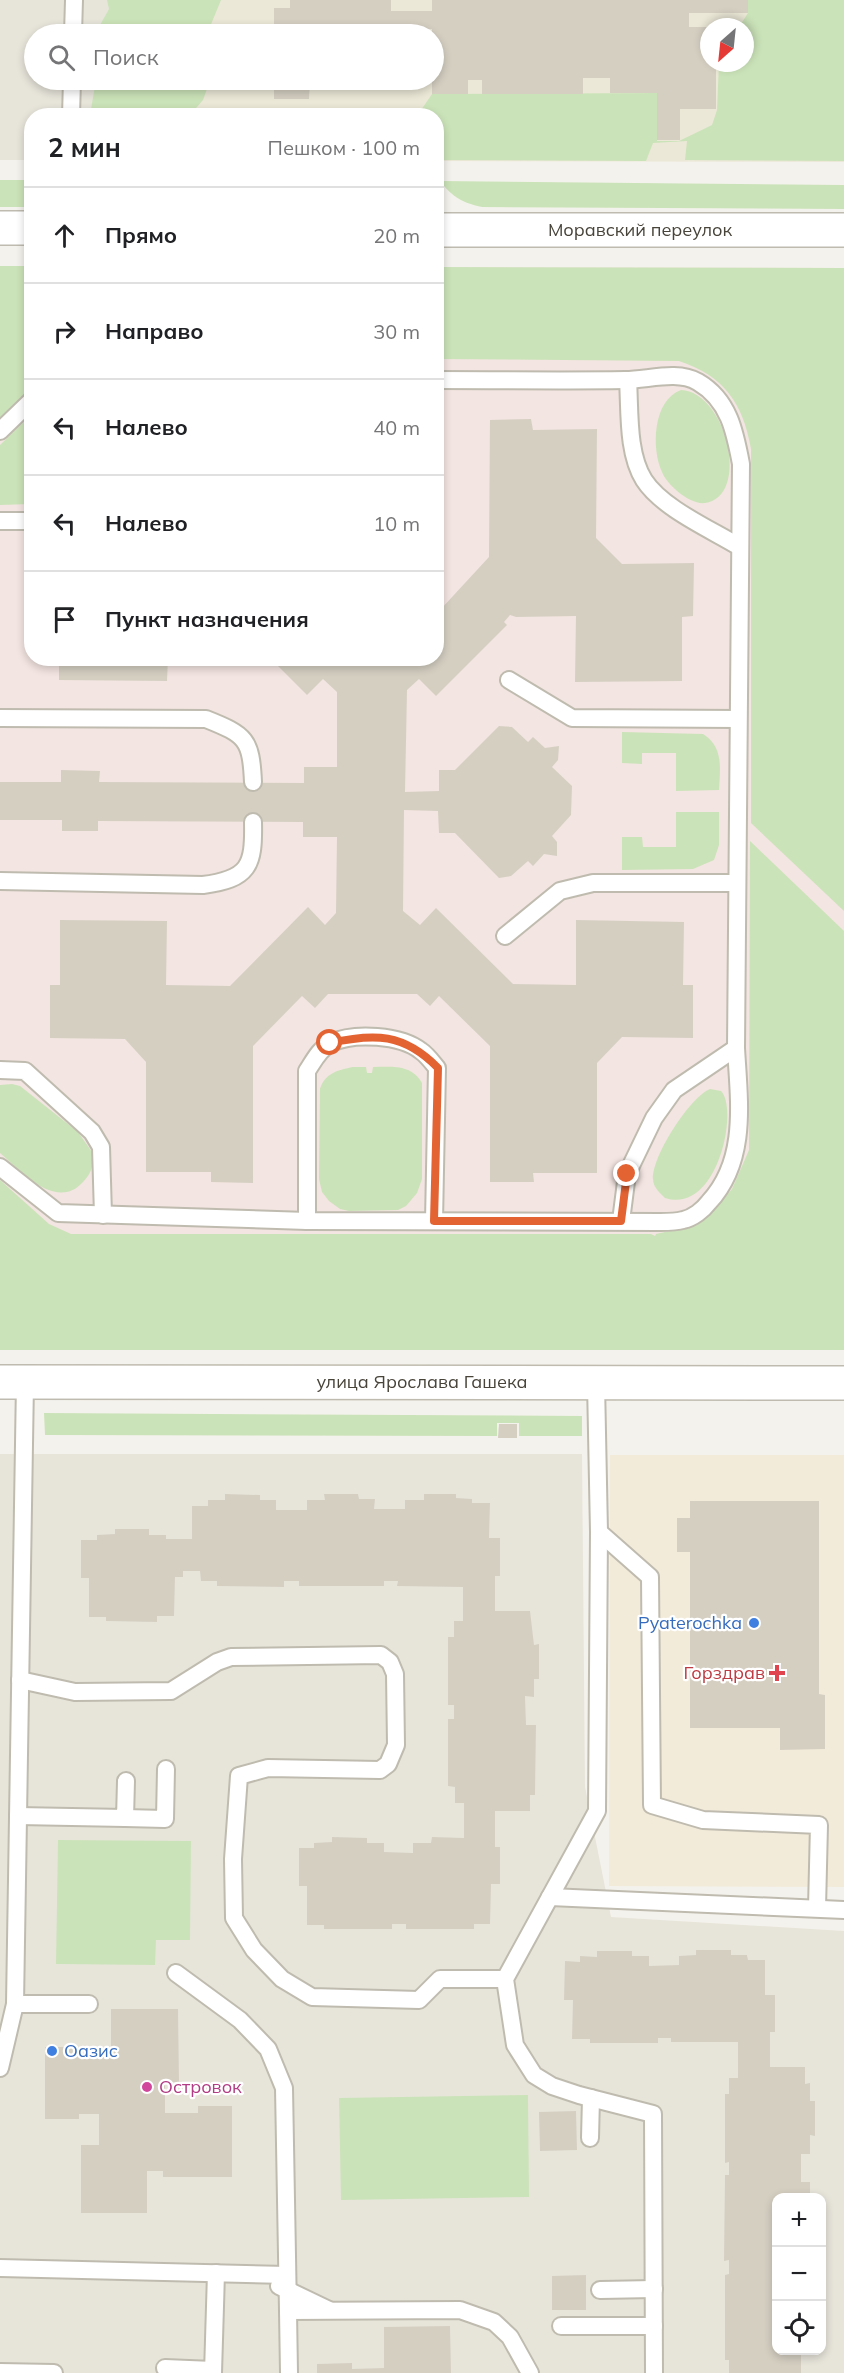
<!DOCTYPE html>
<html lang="ru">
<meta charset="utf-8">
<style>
body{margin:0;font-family:Mulish,sans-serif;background:#f2f2f2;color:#202124}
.controls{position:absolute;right:18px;bottom:18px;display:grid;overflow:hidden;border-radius:12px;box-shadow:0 3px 9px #0003}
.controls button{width:54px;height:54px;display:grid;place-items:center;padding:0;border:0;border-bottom:2px solid #e0e0e0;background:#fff;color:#202124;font:30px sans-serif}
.compass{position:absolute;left:700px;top:18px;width:54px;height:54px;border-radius:50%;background:#fff;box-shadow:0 3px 9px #0003;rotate:207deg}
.stop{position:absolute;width:18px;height:18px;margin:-14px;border:4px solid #e36333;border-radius:50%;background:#fff}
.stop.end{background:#e36333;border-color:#fff;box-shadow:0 2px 6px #0008}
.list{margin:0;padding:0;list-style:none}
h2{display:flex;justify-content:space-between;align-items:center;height:78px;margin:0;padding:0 24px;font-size:26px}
h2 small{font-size:20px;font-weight:400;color:#757577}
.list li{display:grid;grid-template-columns:39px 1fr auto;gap:18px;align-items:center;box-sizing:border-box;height:96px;padding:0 24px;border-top:2px solid #e0e0e0}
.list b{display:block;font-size:22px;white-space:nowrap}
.list em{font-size:20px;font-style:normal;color:#757577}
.icon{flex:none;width:33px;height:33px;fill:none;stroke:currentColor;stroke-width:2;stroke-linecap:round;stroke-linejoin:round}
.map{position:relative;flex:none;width:844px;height:2373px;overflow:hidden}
.search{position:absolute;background:#fff;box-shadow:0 3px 9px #0003;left:24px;top:24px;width:420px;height:66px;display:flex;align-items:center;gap:15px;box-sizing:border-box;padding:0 21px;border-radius:33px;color:#757577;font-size:22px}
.panel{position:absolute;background:#fff;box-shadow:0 3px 9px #0003;left:24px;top:108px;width:420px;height:558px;border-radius:24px}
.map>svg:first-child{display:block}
.residential{fill:#e7e5da;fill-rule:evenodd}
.commercial{fill:#f3ebda}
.education{fill:#ebe8d7;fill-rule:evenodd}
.medical{fill:#f3e5e1}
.green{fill:#cbe3b9}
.building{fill:#d5cfc2}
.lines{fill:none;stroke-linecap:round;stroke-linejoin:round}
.lane-casing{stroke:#bfbbaf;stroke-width:20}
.street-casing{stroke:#bfbbaf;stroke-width:36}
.lane{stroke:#fff;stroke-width:16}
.street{stroke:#fff;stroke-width:33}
.route{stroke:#e36333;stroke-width:8}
.shop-dot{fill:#3f7fe0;stroke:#fff;stroke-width:2}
.health-dot{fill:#e0444e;stroke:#fff;stroke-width:2}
.hotel-dot{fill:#d1479c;stroke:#fff;stroke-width:2}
.labels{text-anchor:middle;stroke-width:4.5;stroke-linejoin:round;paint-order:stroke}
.street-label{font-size:18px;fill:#48443a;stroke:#fff}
.shop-label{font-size:18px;fill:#366cbe;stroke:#fff;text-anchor:end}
.health-label{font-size:18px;fill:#be3a42;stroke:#fff;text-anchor:end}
.hotel-label{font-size:18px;fill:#b23c85;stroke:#fff;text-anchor:start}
</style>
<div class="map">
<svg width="844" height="2373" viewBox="0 0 844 2373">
<rect width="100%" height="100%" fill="#f4f2ec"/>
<g class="residential">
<path d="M0,0H122V34H34V80H123V115L32,116L31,160H0Z"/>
<path d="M0,1454H582L585,1787L611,1917L844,1931V2373H0ZM776,2198H822V2350H776Z"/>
</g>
<path class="commercial" d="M610,1455H844V1887L609,1886Z"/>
<path class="education" d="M124,0H844V162L437,161L436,116L125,115V80H434V34H125ZM709,27H745V63H709Z"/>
<path class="medical" d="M0,266H31L32,658H436L437,267L844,268V1350H0Z"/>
<g class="green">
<path d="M107,0H221L207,34H95L109,9Z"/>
<path d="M748,0H844V161L685,160L687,141L653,143L646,161L437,160L436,116H417L432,94L657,93V141H679L712,125L717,110L719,63H745V27H739L748,13Z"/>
<path d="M96,80H209V83L203,100L190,115H90Z"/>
<rect x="0" y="180" width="31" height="27"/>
<path d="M440,181L844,185V209L482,207C463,203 452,197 440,181Z"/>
<path d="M0,266H32L31,388L0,418Z"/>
<path d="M437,267L844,268V911L751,823V449C743,403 724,376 679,361L437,359Z"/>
<path d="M681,390C727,392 751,497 705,503C690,505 667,485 662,472C651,448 653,400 681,390Z"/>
<path d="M31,415V504L0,505V445Z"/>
<path d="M622,732L703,734C724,747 720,769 719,790L676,791V753H642V764L622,763Z"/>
<path d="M676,812H719V845L714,860L693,869L622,870V837H642L643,847H676Z"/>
<path d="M750,841L844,931V1350H0V1180L49,1224L71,1234H651L655,1236L656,1234L697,1225L710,1215L732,1189L749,1150Z"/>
<path d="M353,1067H366L367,1073H372L373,1067C392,1067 411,1064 422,1083V1179L417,1193L406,1206L398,1210L349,1211L340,1209L329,1201L322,1192L319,1179L320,1089C325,1073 338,1070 353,1067Z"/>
<path d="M12,1084L20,1086L78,1132L92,1152C94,1164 92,1173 83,1182C56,1212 20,1170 0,1153V1085Z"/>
<path d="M710,1089L721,1091C739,1109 718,1215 665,1198C660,1193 653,1187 653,1179C652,1156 690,1097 710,1089Z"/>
<path d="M44,1413L582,1416V1436H519V1423H497V1436L45,1435Z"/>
<path d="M58,1840L191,1841L190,1940H156L155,1965L56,1964Z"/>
<path d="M528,2095L529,2197L341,2200L339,2098Z"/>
</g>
<g class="building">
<path d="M290,0H391V11H432V0H748V13H689V27H709V63H716V109H680V140H657V93H610V78H583V94H482V80H468V94H432V29H391V34H274V8H290Z"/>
<path d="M274,80H310L309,99H274Z"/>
<path d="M531,419L533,430L597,429L596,538L622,564L694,563L693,616L682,617V681L575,682L576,616L516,617L510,615L504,622L507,625L436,696L419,679L407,690L405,792L439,791V770H455L499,726L512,727L528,742L533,737L545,748L559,746L558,760L552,767L572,786L571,815L552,836L557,842V856L544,854L533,866L528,861L511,876L499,878L455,833H439L438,811L404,810L403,911L420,925L436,908L513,984L576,985V920L684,922L683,985H693V1038L622,1037L597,1063V1173H533L534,1182H490V1046L439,996L430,1006L417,994H328L315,1008L302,996L253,1046V1183L211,1182V1172H146V1062L125,1039L50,1038V985H60V920L167,921L166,985L230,986L308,907L325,925L336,913L337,837H303V822L98,821V831H62V820H0V782H61V770L100,771L99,782L304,783V767H337V692L323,679L307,695L270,658H436V604L441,609L489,557L490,420Z"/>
<path d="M59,658H168L167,681L59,680Z"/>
<path d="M499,1424H517V1438H498Z"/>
<path d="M225,1494L260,1495V1500H276V1510H307V1500H325L324,1494H358L359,1499H375L374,1509H405V1500H424V1494H456V1498L472,1499V1503H490L489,1538H500V1576H495V1611H530L534,1645L539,1644V1679H534V1697L525,1696L526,1725H536L535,1795H530V1811H495V1847H500V1884H491L490,1924H474V1929H406V1924H392V1929H324V1925H307V1886H299V1848H314V1843L332,1842V1837L367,1838V1843H384V1852L413,1853V1843H431L432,1837L464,1838V1803H455V1787L448,1786V1719H454V1705H448V1637H454V1621H463V1587L397,1586L398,1581H384V1586H299V1581H284V1587L217,1586V1581H201L200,1571H183V1577H175L174,1616H157V1622L106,1621V1617H89V1578H81V1540H97V1535L115,1534V1529H149V1535H166V1539H192V1506H208V1500H225Z"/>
<path d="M690,1501H819V1694L825,1695V1749L780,1750V1728H690V1552H677V1518H690Z"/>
<path d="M696,1950H731V1955H747L748,1960H765V1995H775V2032H770V2067H805V2084L810,2083V2101H815V2136L810,2135V2154H801V2182H810V2198H776V2350H801V2373H729V2360H725V2275L729,2274V2260L724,2261L725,2175H729V2162L725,2163V2094H729V2078H738V2042H671V2038H658V2043H590V2039H572L573,2000H564L565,1961L580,1962V1956L597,1957V1951H632V1956H649V1966L679,1965V1956L696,1955Z"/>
<path d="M111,2009H178L179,2082H165V2113H198V2106H232V2177H163V2171H147V2213H81V2145H99V2114H79V2119H45V2047H80L81,2053L111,2054Z"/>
<path d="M576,2111L577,2150L540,2151L539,2112Z"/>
<path d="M586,2275V2310H552V2276Z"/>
<path d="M450,2326L451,2373H317V2364L352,2363V2369L384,2368V2327Z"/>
</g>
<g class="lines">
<g class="lane-casing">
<g id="lane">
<path d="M73,34L74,0"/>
<path d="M71,116L72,80"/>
<path d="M628,380C630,411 627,453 644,480C662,508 710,529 738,546"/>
<path d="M0,431L32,400"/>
<path d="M0,521H32"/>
<path d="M509,680L572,718L738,719"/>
<path d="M0,718L206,719C246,735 251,739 253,782"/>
<path d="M0,881L203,885C249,879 254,866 253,822"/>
<path d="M505,936L560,891L593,883H737"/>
<path d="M0,1070L25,1071L92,1132L101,1147L103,1215"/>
<path d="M0,1167L58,1213L307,1221L660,1222C667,1222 676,1222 683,1220C693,1218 703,1210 709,1202C748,1160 739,1101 736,1048L741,464C735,432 729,400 698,382C677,370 648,380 625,380C563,381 499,380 436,380"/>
<path d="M307,1221V1071C313,1062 320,1048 331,1043C354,1032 401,1035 421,1051C427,1055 432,1062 437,1068L434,1221"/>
<path d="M621,1221L627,1174L654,1118L674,1090L736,1048"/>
<path d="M596,1383L599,1532L597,1811L505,1979L515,2045L534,2075L552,2086L579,2095L653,2114L654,2373"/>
<path d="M599,1532L650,1577L652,1805L703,1820L819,1825L817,1908"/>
<path d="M20,1680L75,1692L171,1691L217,1662L231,1657L381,1655L390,1662L395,1674L396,1745L388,1764L380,1770L268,1768L239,1776L233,1859L234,1918L254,1950L282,1979L312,1997L419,2000L440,1979H505"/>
<path d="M18,1816L125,1818L126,1781"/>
<path d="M125,1818L165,1819L166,1769"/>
<path d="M550,1897L844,1910"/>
<path d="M176,1973L240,2020L268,2049L284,2088L288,2311L460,2310L494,2322L510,2337L530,2373"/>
<path d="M15,2004H89"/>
<path d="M0,2068L15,2004L25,1382"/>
<path d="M590,2138L591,2098"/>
<path d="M0,2268L287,2275"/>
<path d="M279,2286L329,2310"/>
<path d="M600,2290L654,2289"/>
<path d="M288,2311L289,2373"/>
<path d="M561,2326H654"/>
<path d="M165,2368L213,2370"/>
<path d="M0,2372L54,2373"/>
<path d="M213,2373L216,2273"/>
</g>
</g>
<g class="street-casing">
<g id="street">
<path d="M0,228H32"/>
<path d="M436,230H844"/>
<path d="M0,1382L844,1383"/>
</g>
</g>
<use href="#lane" class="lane"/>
<use href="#street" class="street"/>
</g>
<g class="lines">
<path class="route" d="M330,1043C374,1033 404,1033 438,1068L434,1221H621L627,1174"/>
</g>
<g class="shop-dot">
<circle cx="754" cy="1623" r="6"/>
<circle cx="52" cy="2051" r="6"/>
</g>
<path class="health-dot" d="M774 1664h6v6h6v6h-6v6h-6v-6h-6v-6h6z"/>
<circle class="hotel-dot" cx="147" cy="2087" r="6"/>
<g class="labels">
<g class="street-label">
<text x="640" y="236">Моравский переулок</text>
<text x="422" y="1388">улица Ярослава Гашека</text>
</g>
<g class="shop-label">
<text x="742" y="1629">Pyaterochka</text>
<text x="64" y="2057" text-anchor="start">Оазис</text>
</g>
<g class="health-label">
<text x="765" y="1679">Горздрав</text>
</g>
<g class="hotel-label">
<text x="159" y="2093">Островок</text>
</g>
</g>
</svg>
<div class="controls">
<button>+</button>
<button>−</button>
<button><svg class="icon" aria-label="locate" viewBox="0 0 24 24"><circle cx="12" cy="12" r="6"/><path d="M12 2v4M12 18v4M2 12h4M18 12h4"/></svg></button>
</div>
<svg class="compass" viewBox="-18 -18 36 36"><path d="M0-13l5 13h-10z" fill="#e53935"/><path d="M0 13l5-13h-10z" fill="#757577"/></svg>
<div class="stop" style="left:330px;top:1043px"></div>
<div class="stop end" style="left:627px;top:1174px"></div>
<div class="search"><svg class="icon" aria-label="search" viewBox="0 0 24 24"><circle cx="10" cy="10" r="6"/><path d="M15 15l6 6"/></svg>Поиск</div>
<section class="panel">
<h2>2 мин<small>Пешком · 100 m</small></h2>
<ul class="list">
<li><svg class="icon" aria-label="ahead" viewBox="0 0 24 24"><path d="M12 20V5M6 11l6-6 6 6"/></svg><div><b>Прямо</b></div><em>20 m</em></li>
<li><svg class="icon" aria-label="right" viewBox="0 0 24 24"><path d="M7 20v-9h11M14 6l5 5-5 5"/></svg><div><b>Направо</b></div><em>30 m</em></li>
<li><svg class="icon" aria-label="left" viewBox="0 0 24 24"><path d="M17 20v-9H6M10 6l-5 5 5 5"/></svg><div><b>Налево</b></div><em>40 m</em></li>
<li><svg class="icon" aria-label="left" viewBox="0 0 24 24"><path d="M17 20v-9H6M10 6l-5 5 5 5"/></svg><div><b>Налево</b></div><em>10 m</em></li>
<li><svg class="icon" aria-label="arrive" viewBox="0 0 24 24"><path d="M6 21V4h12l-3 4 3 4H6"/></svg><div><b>Пункт назначения</b></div></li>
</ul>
</section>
</div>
